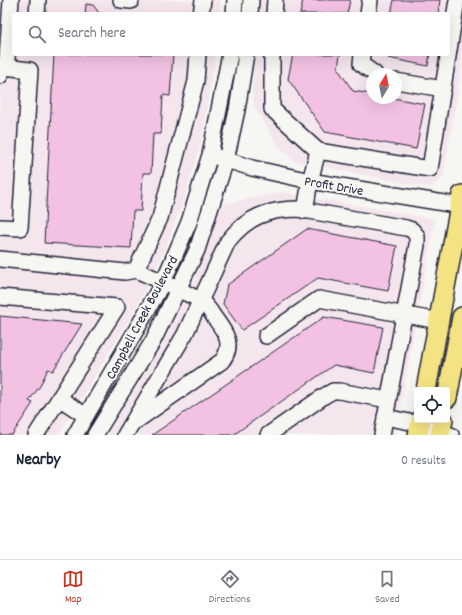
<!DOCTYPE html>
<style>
body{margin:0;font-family:Dekko,sans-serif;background:#f2f2f3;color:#1f2937}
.controls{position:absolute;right:12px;bottom:12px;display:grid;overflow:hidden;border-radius:4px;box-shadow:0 4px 16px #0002}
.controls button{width:36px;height:36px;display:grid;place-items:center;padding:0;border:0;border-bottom:1px solid #e0e1e3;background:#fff;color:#1f2937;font:20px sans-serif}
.compass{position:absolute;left:366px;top:68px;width:36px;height:36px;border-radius:50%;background:#fff;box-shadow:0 4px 16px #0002;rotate:10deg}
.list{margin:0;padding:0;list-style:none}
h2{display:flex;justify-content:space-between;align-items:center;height:52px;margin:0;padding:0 16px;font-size:17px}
h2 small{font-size:13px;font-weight:400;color:#747a83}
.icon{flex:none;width:22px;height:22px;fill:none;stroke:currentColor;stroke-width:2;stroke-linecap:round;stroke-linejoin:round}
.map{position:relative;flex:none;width:462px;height:435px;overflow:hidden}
.search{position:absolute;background:#fff;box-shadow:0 4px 16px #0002;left:12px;right:12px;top:12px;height:44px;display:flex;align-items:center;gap:10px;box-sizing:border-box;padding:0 14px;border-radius:4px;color:#747a83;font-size:15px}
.sheet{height:124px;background:#fff}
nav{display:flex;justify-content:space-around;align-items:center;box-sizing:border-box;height:56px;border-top:1px solid #e0e1e3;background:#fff;font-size:11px;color:#747a83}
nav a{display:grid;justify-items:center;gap:2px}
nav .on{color:#c8321e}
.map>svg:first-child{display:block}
.built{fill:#f5e6ed;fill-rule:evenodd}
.building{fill:#f3c2e2;stroke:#22223b}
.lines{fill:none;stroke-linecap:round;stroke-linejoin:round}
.minor-casing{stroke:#22223b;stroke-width:18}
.major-casing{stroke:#22223b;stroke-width:22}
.minor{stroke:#f6f6f2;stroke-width:15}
.major{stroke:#f4e382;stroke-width:19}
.labels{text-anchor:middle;stroke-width:4;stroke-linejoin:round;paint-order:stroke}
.street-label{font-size:14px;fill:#22223b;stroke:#f6f6f2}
</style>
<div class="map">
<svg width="462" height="435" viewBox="0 0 462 435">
<rect width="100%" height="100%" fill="#f6f6f2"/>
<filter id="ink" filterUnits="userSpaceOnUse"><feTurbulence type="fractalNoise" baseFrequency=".025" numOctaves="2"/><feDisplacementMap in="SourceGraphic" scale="8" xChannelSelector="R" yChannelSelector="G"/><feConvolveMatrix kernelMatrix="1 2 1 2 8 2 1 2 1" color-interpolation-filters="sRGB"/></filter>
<g filter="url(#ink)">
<g class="built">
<path d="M0,0H220V14H14V54H216L200,147L184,199L160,261L132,315L59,435H0Z"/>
<path d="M259,0H462V66L443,178L432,186L425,187L294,161L278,145L254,107L252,86L255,54H448V14H259ZM372,74H396V98H372Z"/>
<path d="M281,192L435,219L395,435H106L162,346L196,276L221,205Z"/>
</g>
<g class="building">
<path d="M303,0H350L347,14H300Z"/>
<path d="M394,0H440L438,14H391Z"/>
<path d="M86,4L93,5L100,14H85Z"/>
<path d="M54,54H173L170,96L163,95L161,134H153L151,173H143L141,211H133L131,248L44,243Z"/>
<path d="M293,54H340L338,69L353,91L372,94V98H393L425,104L416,149L325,132L288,79Z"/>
<path d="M388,54H430L428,66L388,58Z"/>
<path d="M307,229L397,246L388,291L318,278L242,330L223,304L227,285Z"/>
<path d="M0,316L82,324L53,371L48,369L40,386L29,401L33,403L12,435H0Z"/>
<path d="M324,317L383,327L374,373L334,365L233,435H152Z"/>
</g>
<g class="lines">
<g class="minor-casing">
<g id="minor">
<path d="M121,0L131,1V0"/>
<path d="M37,14L38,0"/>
<path d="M201,14L203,0"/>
<path d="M234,14L235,0"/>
<path d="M250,14L251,0"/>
<path d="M274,14L275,0"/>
<path d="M368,14L370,0"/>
<path d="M272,54V109L318,151"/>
<path d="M362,54L361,64L375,74"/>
<path d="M0,76L7,59L11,0"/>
<path d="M396,81L443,89"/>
<path d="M217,157L252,168L310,181L462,206"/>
<path d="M305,211L310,181L318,151L430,169L457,0"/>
<path d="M0,227L20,228L30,70L4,67"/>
<path d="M0,259L125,272L136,270L160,218L196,81L198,54"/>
<path d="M136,270C152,277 168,284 184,292C189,295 196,297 200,301C206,304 211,312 214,317C225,332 235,344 222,361L136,421"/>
<path d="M0,297L117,307L36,435"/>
<path d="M266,336L319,299L439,321"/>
<path d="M59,398L86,416"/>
<path d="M385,417L420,424L441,433L451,435"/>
<path d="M75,435L139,325L163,282L175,255L189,222L210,155L230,54"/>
<path d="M95,435L153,341L197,250L226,160L237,110L246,54"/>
<path d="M125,435L185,334L228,241C247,217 268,209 298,209L406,228L412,230L417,236V245L382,435"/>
<path d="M268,435L324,396L333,391H339L388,400"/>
</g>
</g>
<g class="major-casing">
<g id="major">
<path d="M426,390L462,195"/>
<path d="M447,398L462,317"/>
<path d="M418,435L421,420"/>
<path d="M440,435L443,420"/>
</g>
</g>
<use href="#minor" class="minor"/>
<use href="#major" class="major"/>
</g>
</g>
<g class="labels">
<g class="street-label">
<text transform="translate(334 185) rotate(10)" y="5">Profit Drive</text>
<text transform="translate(141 317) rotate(-62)" y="5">Campbell Creek Boulevard</text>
</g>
</g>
</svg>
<div class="controls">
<button><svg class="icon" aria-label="locate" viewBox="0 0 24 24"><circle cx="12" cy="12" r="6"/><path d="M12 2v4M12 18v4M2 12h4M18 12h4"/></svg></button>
</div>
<svg class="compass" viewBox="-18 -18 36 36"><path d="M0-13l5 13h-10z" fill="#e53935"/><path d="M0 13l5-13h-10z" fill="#747a83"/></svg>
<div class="search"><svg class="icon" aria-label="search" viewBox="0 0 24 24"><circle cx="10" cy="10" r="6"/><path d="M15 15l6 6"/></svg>Search here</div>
</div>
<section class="sheet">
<h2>Nearby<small>0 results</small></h2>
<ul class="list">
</ul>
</section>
<nav>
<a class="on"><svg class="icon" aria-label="map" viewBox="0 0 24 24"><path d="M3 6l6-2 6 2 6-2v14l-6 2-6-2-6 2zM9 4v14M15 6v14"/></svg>Map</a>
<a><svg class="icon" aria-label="directions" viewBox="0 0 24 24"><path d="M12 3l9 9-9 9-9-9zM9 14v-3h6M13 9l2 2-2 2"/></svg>Directions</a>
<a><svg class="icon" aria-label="saved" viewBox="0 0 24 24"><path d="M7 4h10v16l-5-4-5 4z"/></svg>Saved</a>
</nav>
